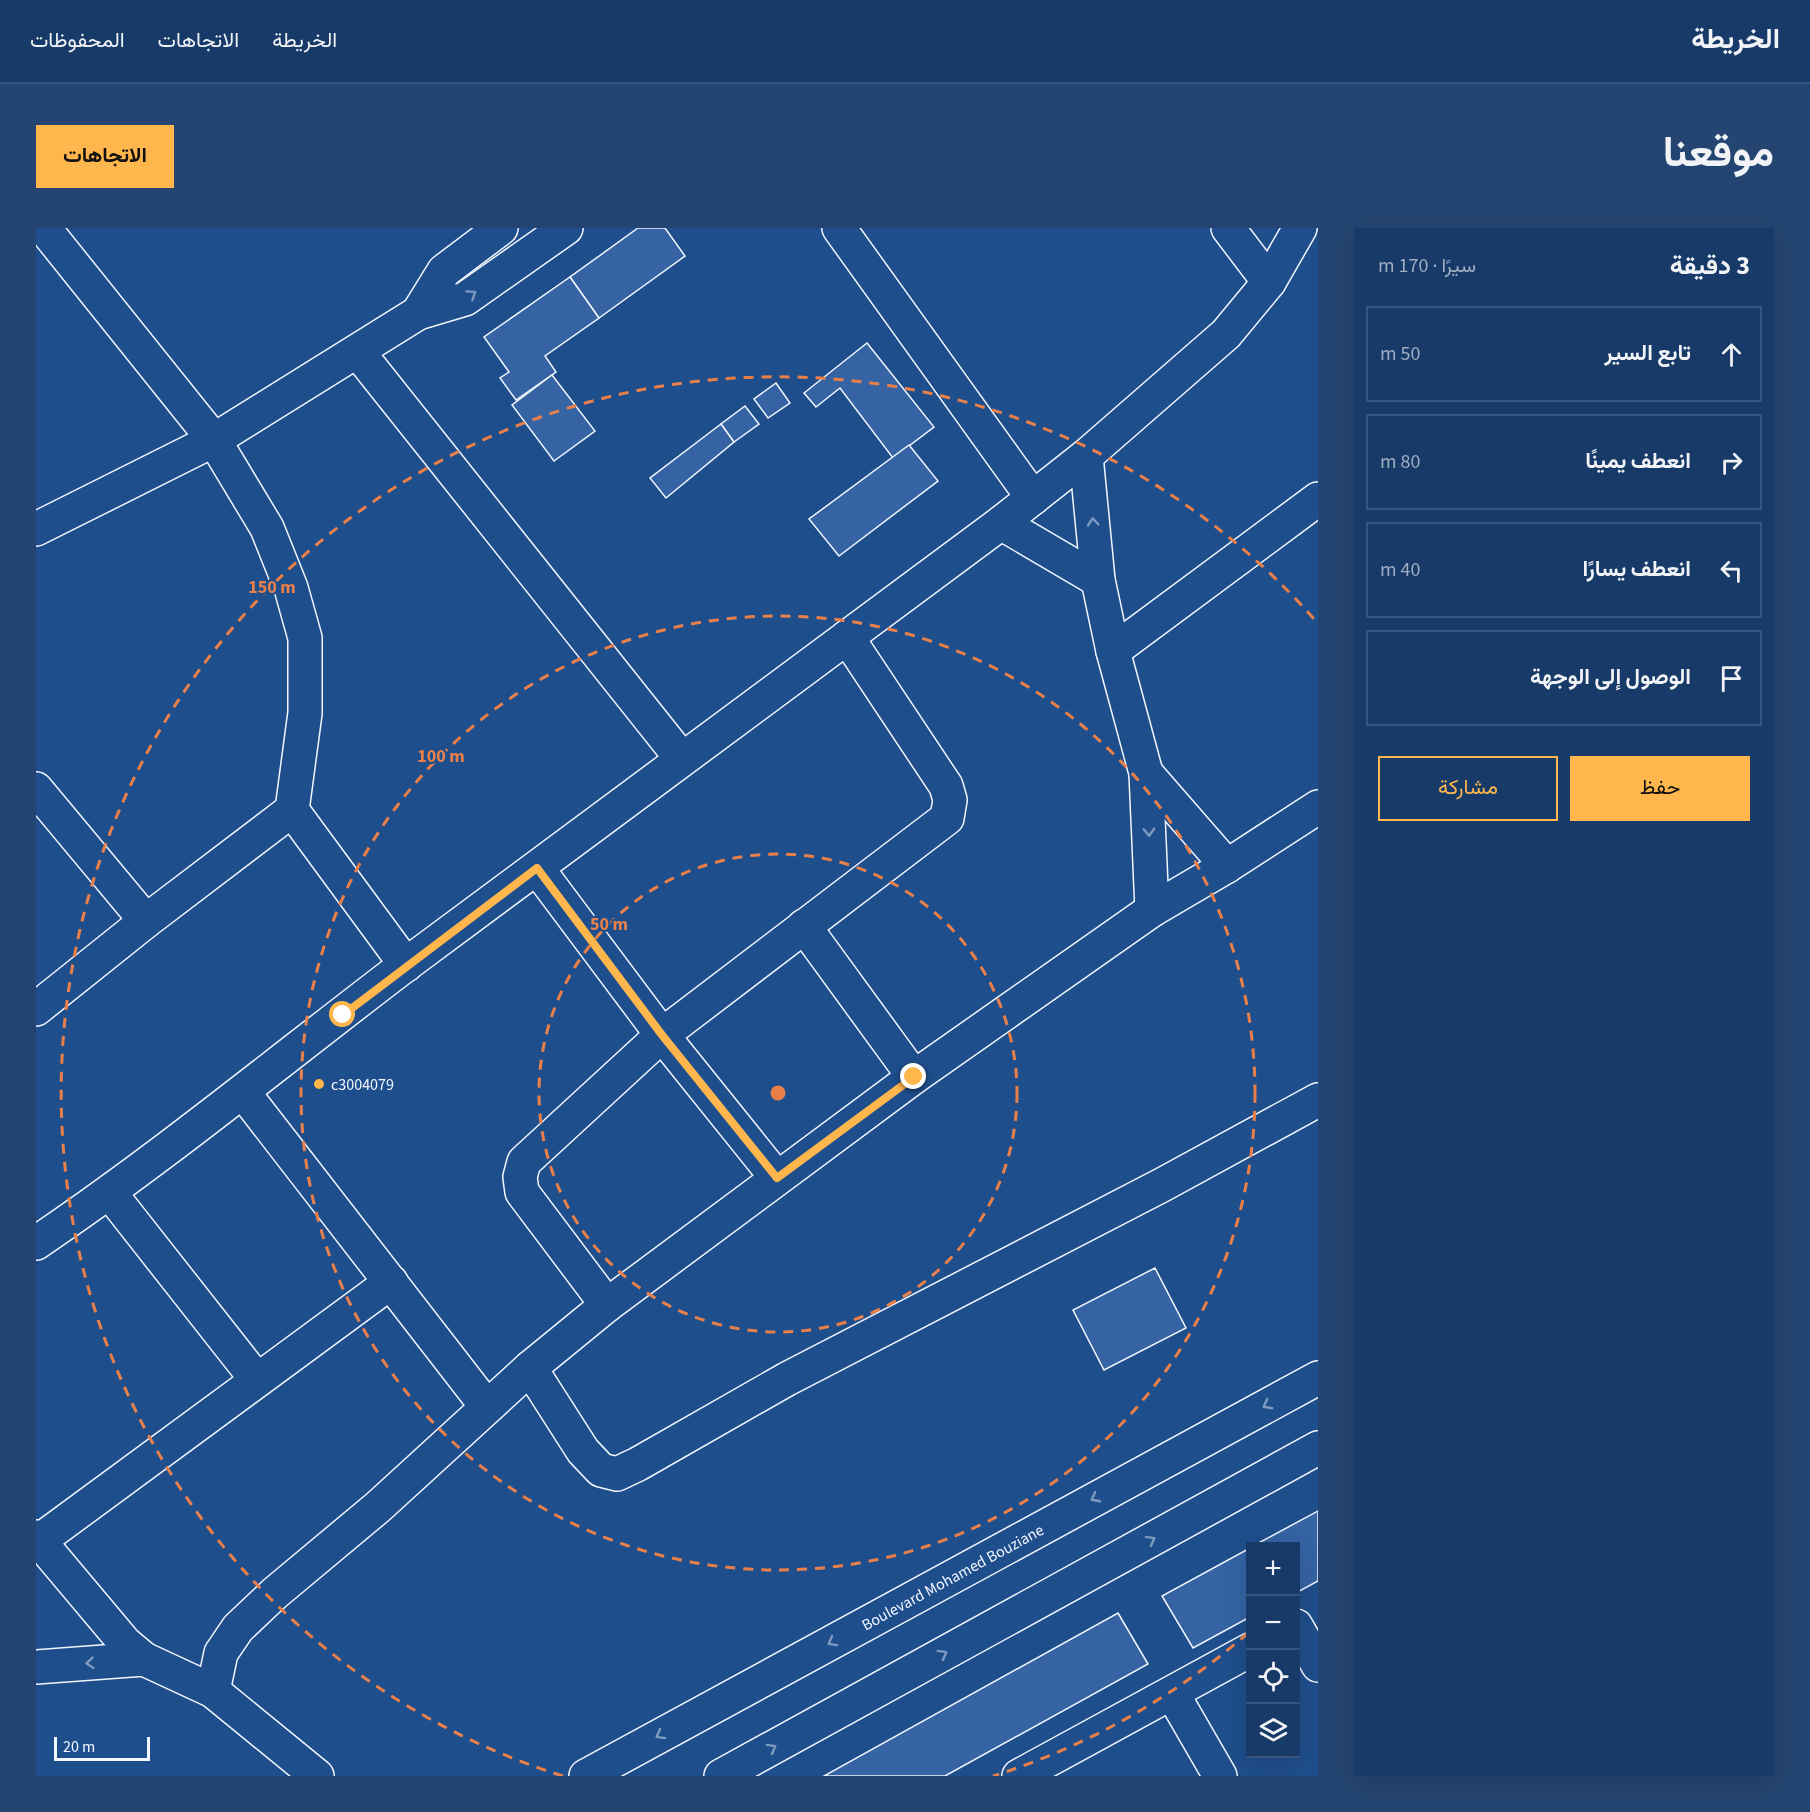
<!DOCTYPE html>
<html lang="ar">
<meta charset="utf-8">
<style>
body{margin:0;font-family:"Source Sans 3",Vazirmatn,sans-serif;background:#244571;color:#f1f3f6;direction:rtl}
.controls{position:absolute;right:18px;bottom:18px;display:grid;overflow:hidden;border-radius:0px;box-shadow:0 6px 24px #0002}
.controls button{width:54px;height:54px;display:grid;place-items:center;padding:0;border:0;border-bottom:2px solid #36547d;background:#173a69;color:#f1f3f6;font:30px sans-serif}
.scale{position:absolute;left:18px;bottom:15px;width:96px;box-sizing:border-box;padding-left:6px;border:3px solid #f2f6ff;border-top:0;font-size:16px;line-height:21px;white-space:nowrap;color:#f2f6ff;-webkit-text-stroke:4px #1f4e8c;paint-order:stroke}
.stop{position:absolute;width:18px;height:18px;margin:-14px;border:4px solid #ffb74d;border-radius:50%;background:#fff}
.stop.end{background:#ffb74d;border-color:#fff;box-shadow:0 2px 6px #0008}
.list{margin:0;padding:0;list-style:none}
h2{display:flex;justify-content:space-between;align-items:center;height:78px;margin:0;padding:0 24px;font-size:26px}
h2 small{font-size:20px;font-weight:400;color:#9eadc0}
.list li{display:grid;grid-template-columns:39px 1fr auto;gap:18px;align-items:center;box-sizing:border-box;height:96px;margin:0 12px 12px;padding:0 12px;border:2px solid #36547d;border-radius:0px}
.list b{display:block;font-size:22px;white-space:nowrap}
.list em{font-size:20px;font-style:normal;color:#9eadc0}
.actions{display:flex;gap:12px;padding:18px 24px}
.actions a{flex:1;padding:14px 0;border:2px solid #ffb74d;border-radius:0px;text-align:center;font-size:21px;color:#ffb74d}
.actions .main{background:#ffb74d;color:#111}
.icon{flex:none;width:33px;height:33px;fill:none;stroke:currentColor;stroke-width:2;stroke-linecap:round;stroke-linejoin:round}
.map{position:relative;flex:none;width:1282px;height:1548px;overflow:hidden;direction:ltr;border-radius:0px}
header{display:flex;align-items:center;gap:36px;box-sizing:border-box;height:84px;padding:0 30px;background:#173a69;border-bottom:2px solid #36547d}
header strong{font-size:28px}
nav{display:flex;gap:33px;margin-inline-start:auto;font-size:21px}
.intro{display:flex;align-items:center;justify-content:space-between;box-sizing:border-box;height:144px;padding:0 36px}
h1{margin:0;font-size:42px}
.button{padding:15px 27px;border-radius:0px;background:#ffb74d;color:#111;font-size:21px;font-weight:700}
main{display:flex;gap:36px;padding:0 36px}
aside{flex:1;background:#173a69;border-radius:0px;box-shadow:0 6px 24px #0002}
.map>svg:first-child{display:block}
.building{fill:#3563a3;stroke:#f2f6ff;stroke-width:1.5}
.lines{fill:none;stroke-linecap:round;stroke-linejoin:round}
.minor-casing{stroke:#f2f6ff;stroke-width:36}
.minor{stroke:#1f4e8c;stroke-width:33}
.oneway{stroke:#7e9ac0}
.route{stroke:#ffb74d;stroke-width:8}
.ring{fill:none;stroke:#ea8049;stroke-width:3;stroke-dasharray:10 8}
.poi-dot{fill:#ffb74d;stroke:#1f4e8c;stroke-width:2}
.labels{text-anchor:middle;stroke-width:4.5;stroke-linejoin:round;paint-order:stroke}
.poi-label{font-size:16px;fill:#f2f6ff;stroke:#1f4e8c;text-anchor:start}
.street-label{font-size:16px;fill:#f2f6ff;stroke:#1f4e8c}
.centre{fill:#ea8049;stroke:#1f4e8c;stroke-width:3}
.ring-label{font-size:18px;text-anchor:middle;font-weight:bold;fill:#ea8049;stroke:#1f4e8c;stroke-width:4.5;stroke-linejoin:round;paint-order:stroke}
</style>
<header>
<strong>الخريطة</strong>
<nav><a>الخريطة</a><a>الاتجاهات</a><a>المحفوظات</a></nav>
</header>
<div class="intro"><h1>موقعنا</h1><a class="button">الاتجاهات</a></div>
<main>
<aside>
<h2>3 دقيقة<small>سيرًا · 170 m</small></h2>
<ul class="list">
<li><svg class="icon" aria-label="ahead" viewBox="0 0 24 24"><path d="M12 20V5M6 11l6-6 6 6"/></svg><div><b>تابع السير</b></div><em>50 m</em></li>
<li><svg class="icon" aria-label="right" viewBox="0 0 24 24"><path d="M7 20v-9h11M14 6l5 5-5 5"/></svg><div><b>انعطف يمينًا</b></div><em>80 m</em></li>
<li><svg class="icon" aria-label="left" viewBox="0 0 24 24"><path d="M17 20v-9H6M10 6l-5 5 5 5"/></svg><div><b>انعطف يسارًا</b></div><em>40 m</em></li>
<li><svg class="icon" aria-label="arrive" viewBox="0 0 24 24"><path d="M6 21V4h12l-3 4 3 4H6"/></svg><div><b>الوصول إلى الوجهة</b></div></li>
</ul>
<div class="actions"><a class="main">حفظ</a><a>مشاركة</a></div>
</aside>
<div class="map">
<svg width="1282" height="1548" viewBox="0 0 1282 1548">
<rect width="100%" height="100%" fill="#1f4e8c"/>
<g class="building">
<path d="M602,0H629L649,28L563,90L534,49Z"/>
<path d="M534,49L563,90L509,128L520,144L480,172L464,150L473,144L448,109Z"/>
<path d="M831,115L898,199L857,230L804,160L780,179L768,165Z"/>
<path d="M516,147L559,203L518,233L476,177Z"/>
<path d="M740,155L754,175L732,190L718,171Z"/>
<path d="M709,178L723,196L698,214L685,196Z"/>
<path d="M685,196L698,214L630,270L614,250Z"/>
<path d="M873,217L902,253L803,328L773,291Z"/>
<path d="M1119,1040L1150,1100L1068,1142L1037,1082Z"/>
<path d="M1282,1283V1353L1260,1365V1318H1217Z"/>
<path d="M1214,1320V1389L1157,1420L1126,1368Z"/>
<path d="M1082,1385L1112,1436L909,1548H788Z"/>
</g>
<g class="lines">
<g class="minor-casing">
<g id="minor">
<path d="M8,0L178,212L231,300L255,360L269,410V485L256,582L370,737"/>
<path d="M803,0L997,270"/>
<path d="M1192,0L1233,54"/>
<path d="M382,85L408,43L465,0"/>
<path d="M322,124L646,531"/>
<path d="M1050,228L1062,352L1077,423L1110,545L1116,682"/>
<path d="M965,295L1062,352"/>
<path d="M0,301L178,212L382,85L429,71L530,0"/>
<path d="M1077,423L1282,271"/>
<path d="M1110,545L1191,638"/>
<path d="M0,561L110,693"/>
<path d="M501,640L626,807L741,950"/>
<path d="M768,698L878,849"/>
<path d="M0,781L110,693L256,582"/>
<path d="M207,864L451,1179"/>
<path d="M74,965L221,1152"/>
<path d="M0,1015C130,927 248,829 372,735C569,587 767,441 965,295L1050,228L1190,106L1233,54L1264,0"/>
<path d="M571,1077L486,964L484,949L488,934L626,807L911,590L914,572L910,558L811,409"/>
<path d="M494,1140L547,1223L565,1242L581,1246L602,1236L751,1151L1126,957L1282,872"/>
<path d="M0,1309L89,1415L108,1431L177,1463L281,1548"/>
<path d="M3,1313L355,1054"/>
<path d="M1260,1398L1282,1437"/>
<path d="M0,1439L108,1431"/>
<path d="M177,1463L185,1425L202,1400L239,1365L342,1279L494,1140L571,1077L878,849L1116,682L1191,638L1282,579"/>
<path d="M1136,1465L1184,1548"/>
<path id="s1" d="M550,1548L1282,1150"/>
<path d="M685,1548L1282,1220"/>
<path d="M983,1548L1214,1422"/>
</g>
</g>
<use href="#minor" class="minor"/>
</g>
<defs><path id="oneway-chevron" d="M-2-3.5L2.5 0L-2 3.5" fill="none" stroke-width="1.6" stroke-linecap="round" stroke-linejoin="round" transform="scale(1.5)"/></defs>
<g class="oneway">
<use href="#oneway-chevron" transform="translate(436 66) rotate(-34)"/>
<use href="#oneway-chevron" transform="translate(1057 294) rotate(-95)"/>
<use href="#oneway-chevron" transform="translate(1113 604) rotate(88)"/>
<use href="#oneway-chevron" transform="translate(1231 1177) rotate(152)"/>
<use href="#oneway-chevron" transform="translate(1059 1270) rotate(152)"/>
<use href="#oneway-chevron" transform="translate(1115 1312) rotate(-29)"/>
<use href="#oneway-chevron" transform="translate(796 1414) rotate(151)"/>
<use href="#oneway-chevron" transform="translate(907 1426) rotate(-29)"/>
<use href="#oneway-chevron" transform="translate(54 1435) rotate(175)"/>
<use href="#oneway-chevron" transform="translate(624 1507) rotate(151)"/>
<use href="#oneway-chevron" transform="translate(736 1520) rotate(-29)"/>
</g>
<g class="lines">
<path class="route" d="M307,787L501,640L626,807L741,950L878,849"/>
</g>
<g class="ring">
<circle cx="742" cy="865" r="239"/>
<circle cx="742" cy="865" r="477"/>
<path d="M1212 1405A716 716 0 0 1 957 1548M527 1548A716 716 0 1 1 1278 391"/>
</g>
<circle class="poi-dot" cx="283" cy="856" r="6"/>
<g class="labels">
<g class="poi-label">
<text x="295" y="862">c3004079</text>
</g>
<g class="street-label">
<text dy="6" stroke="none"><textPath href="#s1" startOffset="417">Boulevard Mohamed Bouziane</textPath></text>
</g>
</g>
<circle cx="742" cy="865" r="9" class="centre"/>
<g class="ring-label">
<text x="236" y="365">150 m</text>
<text x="405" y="534">100 m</text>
<text x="573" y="702">50 m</text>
</g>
</svg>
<div class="controls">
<button>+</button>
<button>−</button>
<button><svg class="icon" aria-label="locate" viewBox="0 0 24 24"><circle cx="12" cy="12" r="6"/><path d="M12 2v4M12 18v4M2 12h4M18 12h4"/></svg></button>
<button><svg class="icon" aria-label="layers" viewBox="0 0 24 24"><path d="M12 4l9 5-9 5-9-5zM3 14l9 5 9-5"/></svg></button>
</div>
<div class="scale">20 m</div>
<div class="stop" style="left:307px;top:787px"></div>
<div class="stop end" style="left:878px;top:849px"></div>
</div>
</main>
